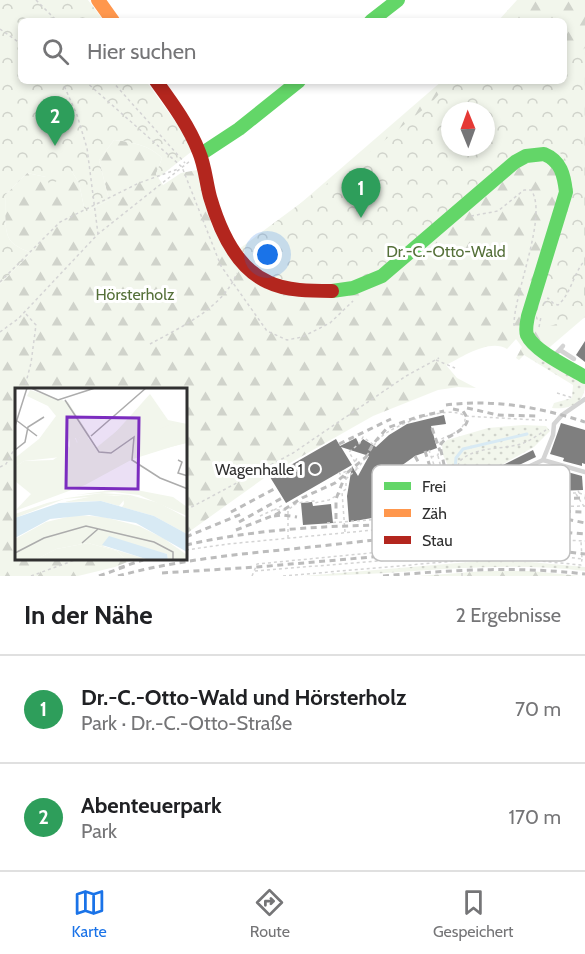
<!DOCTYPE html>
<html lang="de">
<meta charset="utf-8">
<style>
body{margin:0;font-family:Cabin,sans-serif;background:#f6f6f6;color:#202124}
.compass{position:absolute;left:441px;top:102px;width:54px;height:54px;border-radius:50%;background:#fff;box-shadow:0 3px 9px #0003;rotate:359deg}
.you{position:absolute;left:268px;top:255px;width:21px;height:21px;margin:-15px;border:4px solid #fff;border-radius:50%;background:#1a73e8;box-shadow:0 0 0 9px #1a73e833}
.badge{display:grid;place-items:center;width:39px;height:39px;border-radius:50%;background:#1a73e8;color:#fff;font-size:20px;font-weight:700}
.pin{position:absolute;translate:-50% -50px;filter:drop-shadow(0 2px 3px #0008)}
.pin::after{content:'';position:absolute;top:32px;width:21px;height:18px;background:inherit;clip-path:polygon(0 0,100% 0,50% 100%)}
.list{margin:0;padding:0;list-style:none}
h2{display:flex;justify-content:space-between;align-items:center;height:78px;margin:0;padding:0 24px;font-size:26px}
h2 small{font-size:20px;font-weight:400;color:#757577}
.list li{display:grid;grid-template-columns:39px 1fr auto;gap:18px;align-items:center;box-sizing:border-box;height:108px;padding:0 24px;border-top:2px solid #e0e0e0}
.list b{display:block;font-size:22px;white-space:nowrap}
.list p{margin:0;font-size:20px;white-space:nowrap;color:#757577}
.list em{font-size:20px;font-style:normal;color:#757577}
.icon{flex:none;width:33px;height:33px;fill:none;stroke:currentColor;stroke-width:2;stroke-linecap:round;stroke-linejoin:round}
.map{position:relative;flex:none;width:585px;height:576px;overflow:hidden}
.search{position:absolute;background:#fff;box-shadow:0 3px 9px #0003;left:18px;right:18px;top:18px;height:66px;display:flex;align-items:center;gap:15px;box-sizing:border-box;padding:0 21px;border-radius:9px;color:#757577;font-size:22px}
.sheet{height:294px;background:#fff}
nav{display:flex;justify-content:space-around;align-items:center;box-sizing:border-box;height:84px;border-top:2px solid #e0e0e0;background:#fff;font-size:16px;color:#757577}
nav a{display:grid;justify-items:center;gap:3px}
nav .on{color:#1a73e8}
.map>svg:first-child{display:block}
.grass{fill:url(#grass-dots)}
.forest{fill:url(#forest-firs);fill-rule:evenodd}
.park{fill:url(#park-crowns);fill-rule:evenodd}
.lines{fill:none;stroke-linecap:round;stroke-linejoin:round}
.stream{stroke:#d8eaf4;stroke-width:3}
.building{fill:#7f7f7f}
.path{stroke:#d4d4d4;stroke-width:1.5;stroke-dasharray:3 3;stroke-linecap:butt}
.lane{stroke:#d4d4d4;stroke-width:4.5}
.fast{stroke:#63d668;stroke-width:14}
.slow{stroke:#ff974d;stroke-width:14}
.jam{stroke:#b3261e;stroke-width:14}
.rail{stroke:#bcbcbc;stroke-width:3;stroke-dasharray:6 4.5;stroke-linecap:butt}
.poi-dot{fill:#787878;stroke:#fff;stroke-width:2}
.labels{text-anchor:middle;stroke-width:6;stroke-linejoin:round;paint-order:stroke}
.park-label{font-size:16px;fill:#557039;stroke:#fff}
.poi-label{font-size:16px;fill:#303030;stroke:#fff;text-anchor:end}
.inset-road{fill:none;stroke:#acacac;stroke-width:1.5}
.view{fill:#7b2cbf;fill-opacity:0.15;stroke:#7b2cbf;stroke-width:3}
.inset-edge{fill:none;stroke:#303030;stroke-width:3}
.key{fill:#fff;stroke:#c1c1c1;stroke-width:1.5}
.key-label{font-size:16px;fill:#303030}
</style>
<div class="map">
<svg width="585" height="576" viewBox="0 0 585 576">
<defs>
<pattern id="grass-dots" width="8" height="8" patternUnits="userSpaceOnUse" patternTransform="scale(1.5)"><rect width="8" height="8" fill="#f2f6ec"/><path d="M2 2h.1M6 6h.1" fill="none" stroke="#d0d3cb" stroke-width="1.8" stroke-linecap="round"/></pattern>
<pattern id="forest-firs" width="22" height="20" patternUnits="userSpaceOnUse" patternTransform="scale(1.5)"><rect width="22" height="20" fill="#f2f6ec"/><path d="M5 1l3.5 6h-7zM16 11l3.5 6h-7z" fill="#d0d3cb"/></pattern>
<pattern id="park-crowns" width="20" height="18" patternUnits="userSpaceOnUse" patternTransform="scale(1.5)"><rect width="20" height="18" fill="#f2f6ec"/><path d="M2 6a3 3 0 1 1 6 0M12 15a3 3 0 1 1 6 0" fill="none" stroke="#d0d3cb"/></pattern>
</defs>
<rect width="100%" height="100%" fill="#fff"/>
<g class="grass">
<path d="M540,358L585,384C585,403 570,410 552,408L554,403L572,398L573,385L537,363Z"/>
<path d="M523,425L546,426L550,431L534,447L496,468L464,469L463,472H451L443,455L442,445L447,440L488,428Z"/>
<path d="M482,561L530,562L585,567V571C491,559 398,576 304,576Z"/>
</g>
<g class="forest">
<path d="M517,0H585V317L551,346L537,363L524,355L519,360L516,358L522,347L516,339L507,349C490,338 462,357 446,365L457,378L476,388L458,387L438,390L373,416L267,476L186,534V390H16V560H132L115,567L78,576H0V284L31,253C25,250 14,246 10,240C3,230 6,207 5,195L27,173L46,177L71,170L79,183L85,212L109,200L99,160L114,140C132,142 149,145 162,158L156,174L163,185L181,173L197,170L213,229L230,254L255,283L307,276L294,209L442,81H564V21H498ZM450,111H486V147H450Z"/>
<path d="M485,571H531L581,576H418Z"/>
</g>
<g class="park">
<path d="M0,0H88L104,21H21V81H146L185,135L191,152L158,178L156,174L162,158C149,145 132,142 114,140L99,160L109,200L85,212L79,183L71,170L50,186L46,177L27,173L5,195C6,207 3,230 10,240C14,246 25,250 31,253L0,284Z"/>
<path d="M585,48L584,315L544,328L538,325L536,318C542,289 549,261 559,233C563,219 570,203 573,189C574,183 571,176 570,171C562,138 531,145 511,159L378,270L365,279L345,286L289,283L259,273L239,249L371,151L430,104L451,81H564V63ZM450,111H486V147H450Z"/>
</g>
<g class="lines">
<path class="stream" d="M455,469L456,458L463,449L527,434"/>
</g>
<g class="building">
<path d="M585,341V362L576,355Z"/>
<path d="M444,415L446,424L431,426L437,448L415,456L401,466L394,476L388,492L389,515L349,522L347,496L352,466L358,476L369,456L341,447L352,465L286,503L270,477L336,439L340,446L356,438L359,444L363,439L376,447L389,435L407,424Z"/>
<path d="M561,423L585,430V464L582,463V466L563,461L564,458L550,454Z"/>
<path d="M533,450L536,457L500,474L497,468Z"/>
<path d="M544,470H560L582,476L583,490L531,492L530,471Z"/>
<path d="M312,502L313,506L331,504L333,523L303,525L301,503Z"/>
</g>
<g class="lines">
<g class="path">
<path d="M36,0L57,21"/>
<path d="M0,29L21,44"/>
<path d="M62,81L77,115L87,148L98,234"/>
<path d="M85,81L182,167L221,266L267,331L287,340L302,337L330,323L353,301"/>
<path d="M112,81L185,163"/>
<path d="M471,216L498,211L524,190H531C549,214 513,295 514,326"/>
<path d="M0,282L60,222L139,183L178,169"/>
<path d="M544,304L548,298L554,304L558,305C571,294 573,274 585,260"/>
<path d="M539,327L541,317"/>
<path d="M0,332L18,319L98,234L190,161"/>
<path d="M150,344C181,327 223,308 237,273"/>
<path d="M436,360L455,368"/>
<path d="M24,390L31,363L36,325L25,313"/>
<path d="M557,393L573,398"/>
<path d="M539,420H547"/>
<path d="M429,450L440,483"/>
<path d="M438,456L445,483"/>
<path d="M431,457L438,455L441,439C452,434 466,430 465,417"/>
<path d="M355,462L349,452L360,443L363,437L374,445"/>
<path d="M458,466L459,462C474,446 501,450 521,444C530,441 538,435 546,430"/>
<path d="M0,467L6,464L16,446"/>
<path d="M339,472L340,474L347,471"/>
<path d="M346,479L358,468L355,462L357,458"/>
<path d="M466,482H502"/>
<path d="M519,482H524L525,485H529L528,482H530"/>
<path d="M525,493H579L578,490"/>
<path d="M579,493L585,495"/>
<path d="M576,494L585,508"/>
<path d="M511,495H525V487"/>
<path d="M535,507L585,506"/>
<path d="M186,510L293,453L406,376L439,358"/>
<path d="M274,510L283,505"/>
<path d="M260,516L273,510H287"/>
<path d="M426,517L422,499L430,487L448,483L466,482V497"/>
<path d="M464,517L466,497L510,495L511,490"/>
<path d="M327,523L383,519"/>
<path d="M345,532L342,492L346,489V474L352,468H358C366,458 372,446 381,437C395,424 449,404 465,416L536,420"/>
<path d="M288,538V510L297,503L314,501V503L329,500L341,493"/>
<path d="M186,550L228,544L384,529V519L467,518L469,560L510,558L581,565L582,559"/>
<path d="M255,571L488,552L536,553L582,559L581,541"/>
<path d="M462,573V576"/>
<path d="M31,576L75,560"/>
<path d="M252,576L257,564L525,538L585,541"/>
<path d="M283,576L468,560"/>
</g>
<g class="lane">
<path d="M560,350L574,359"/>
<path d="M553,357L563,346"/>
<path d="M543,460L585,472"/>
<path d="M511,482L515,473L543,460L553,435L554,424L562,415L585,399"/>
</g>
<g class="fast">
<path d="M371,21L398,0"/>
<path d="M201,154L239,129L299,81"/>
<path d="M332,291L353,288L382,276L515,162L526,156L544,154C561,161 564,175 566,192L528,316C527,322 525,329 527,335C534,351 570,368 585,377"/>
</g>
<path class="slow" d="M98,0L113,21"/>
<path class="jam" d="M156,81C172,103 189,126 199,152C205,166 206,182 210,197C219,228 236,268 268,282C286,291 312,291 332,291"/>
<g class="rail">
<path d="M446,405C494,399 539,407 585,422"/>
<path d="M467,408L498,415L536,416"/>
<path d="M453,409L463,411L468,419C464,435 446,433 440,446L448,483L457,497"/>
<path d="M432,428L440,451"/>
<path d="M339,444L391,419"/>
<path d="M425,451L437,489"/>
<path d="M415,456L428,480"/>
<path d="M401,466L430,493"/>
<path d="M391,481L428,497"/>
<path d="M387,498L513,510L585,512"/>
<path d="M490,500L585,498"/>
<path d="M388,510L415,506"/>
<path d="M231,512L276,488"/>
<path d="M471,512L507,519L554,524"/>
<path d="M274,516L283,515L297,517"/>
<path d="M557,517L585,523"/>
<path d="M336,519V499L345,476"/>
<path d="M239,522L282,498"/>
<path d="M236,530L277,514L302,498L335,483L366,457L373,444L387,428L417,417L444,411"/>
<path d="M186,537L244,513"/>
<path d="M186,545C277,524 371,525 464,524"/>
<path d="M500,555L554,558"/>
<path d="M119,568L143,560"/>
<path d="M162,573L257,567L487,547H522L585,554"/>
<path d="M99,576L127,566"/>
<path d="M118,576C184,558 253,553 321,546C409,536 496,526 585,534"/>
<path d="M383,576C451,570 517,566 585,574"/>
</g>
</g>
<circle class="poi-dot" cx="315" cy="469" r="6"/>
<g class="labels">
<g class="park-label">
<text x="446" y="257">Dr.-C.-Otto-Wald</text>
<text x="135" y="300">Hörsterholz</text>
</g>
<g class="poi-label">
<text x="303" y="475">Wagenhalle 1</text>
</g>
</g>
<g transform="translate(15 388)">
<rect width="172" height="172" fill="#fff"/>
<path d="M84,107L108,108L109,112L104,118L86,113L49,114ZM115,107L144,115L172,130V146L139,128L107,119ZM61,127L89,129L124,138L148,150L172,167V172H153L152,166L93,151L88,158L134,172H90L109,170L102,163L73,155L41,161L20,172H0V151L31,134Z" fill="#f2f6ec"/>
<path d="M135,6L153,32L172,36V55L127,66L70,97L0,123L16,106L0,93V79L9,73L38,72L55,60V50H60L62,55L66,46L74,51L83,64ZM111,100L158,109L172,119V128L124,107L99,104L61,107ZM87,105L115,107L109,117L108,108L99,107L49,111L0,130V126L32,115L52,110ZM73,155L102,163L109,170L20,172L41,161Z" fill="#f2f6ec"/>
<path d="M15,2L53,14L75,48L71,51L66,47L62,55L61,50H55L52,57L55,60L46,69L9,73L0,79V70L24,51L41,28L33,18L12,8ZM135,27L144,41L159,35L172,36V54L118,71L120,48L98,63L89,65L81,60L114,33L120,39Z" fill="#f2f6ec"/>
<path d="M86,113L139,128L172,146V164L121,135L74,127L35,131L0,150V130L44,115ZM94,148L152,166L153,172H134L87,157Z" fill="#d8eaf4"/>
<path class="inset-road" d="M16,0L43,12L80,0M50,12L84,64L96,65L119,49L117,72L145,90L173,101M1,32L22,48M0,38L12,0M76,48L131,0M0,62L10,54L13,39L29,29M163,72L167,74L163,85L173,88M67,155L83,141M0,165L29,150L71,138L139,154L158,164V172"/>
<path class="view" d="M52,29L124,30L123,101L51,100Z"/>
<rect width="172" height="172" class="inset-edge"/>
</g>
<rect x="372" y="465" width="198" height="96" rx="9" class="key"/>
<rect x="384" y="482" width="27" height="8" fill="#63d668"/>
<rect x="384" y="509" width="27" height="8" fill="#ff974d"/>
<rect x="384" y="536" width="27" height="8" fill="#b3261e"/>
<g class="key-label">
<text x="422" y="492">Frei</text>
<text x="422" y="519">Zäh</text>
<text x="422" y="546">Stau</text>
</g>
</svg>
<svg class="compass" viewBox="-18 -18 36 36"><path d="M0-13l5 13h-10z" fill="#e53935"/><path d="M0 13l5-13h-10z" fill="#757577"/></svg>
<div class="you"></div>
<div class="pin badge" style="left:361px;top:218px;background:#2e9e5b">1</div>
<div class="pin badge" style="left:55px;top:146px;background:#2e9e5b">2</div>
<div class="search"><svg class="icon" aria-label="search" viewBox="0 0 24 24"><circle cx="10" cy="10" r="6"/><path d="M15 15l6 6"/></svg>Hier suchen</div>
</div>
<section class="sheet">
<h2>In der Nähe<small>2 Ergebnisse</small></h2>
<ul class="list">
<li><span class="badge" style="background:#2e9e5b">1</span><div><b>Dr.-C.-Otto-Wald und Hörsterholz</b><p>Park · Dr.-C.-Otto-Straße</p></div><em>70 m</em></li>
<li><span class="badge" style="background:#2e9e5b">2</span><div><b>Abenteuerpark</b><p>Park</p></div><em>170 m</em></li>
</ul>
</section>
<nav>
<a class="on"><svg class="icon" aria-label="map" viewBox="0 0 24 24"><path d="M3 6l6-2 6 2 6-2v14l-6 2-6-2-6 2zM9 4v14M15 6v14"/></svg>Karte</a>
<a><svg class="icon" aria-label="directions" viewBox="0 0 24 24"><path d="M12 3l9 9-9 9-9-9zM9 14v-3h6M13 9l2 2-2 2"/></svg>Route</a>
<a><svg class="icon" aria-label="saved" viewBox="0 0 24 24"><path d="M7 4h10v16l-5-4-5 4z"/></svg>Gespeichert</a>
</nav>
